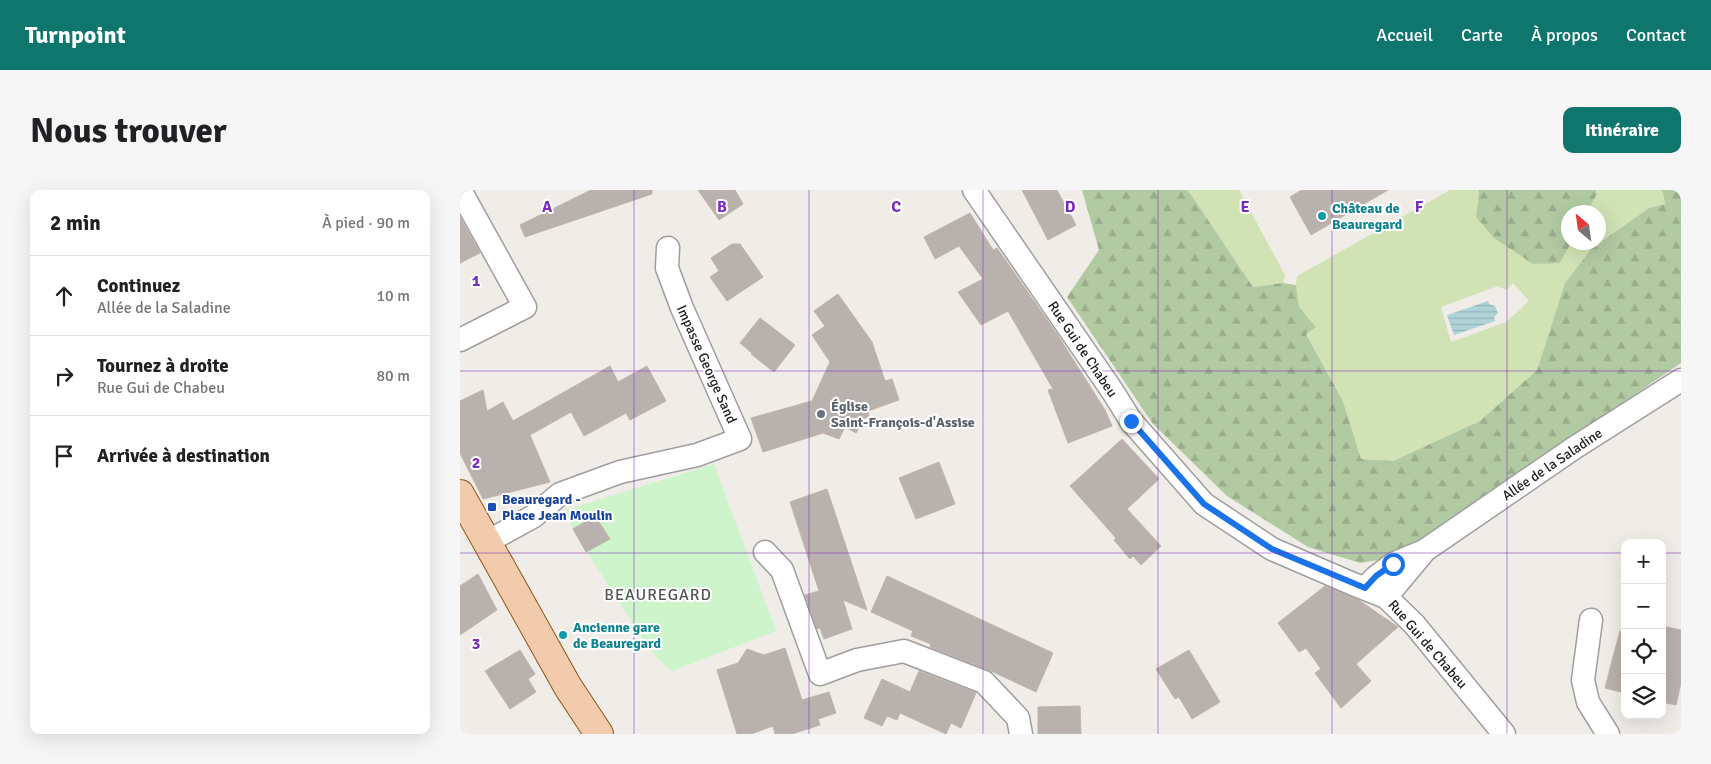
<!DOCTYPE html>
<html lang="fr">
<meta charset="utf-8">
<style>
body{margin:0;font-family:Signika,sans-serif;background:#f6f6f6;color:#202124}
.controls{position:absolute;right:15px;bottom:15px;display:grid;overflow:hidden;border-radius:10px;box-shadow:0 5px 20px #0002}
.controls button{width:45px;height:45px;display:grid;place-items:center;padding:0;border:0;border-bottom:1px solid #e0e0e0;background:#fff;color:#202124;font:25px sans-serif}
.compass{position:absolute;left:1101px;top:15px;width:45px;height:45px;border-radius:50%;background:#fff;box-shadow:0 5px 20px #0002;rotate:331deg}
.stop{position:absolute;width:15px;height:15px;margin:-11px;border:4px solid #1a73e8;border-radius:50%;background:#fff}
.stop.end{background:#1a73e8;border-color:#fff;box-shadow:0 1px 5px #0008}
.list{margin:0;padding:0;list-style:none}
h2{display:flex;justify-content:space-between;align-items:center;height:65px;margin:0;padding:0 20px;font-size:21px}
h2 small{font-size:16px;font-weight:400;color:#757577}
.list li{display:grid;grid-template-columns:32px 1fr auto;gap:15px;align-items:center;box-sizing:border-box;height:80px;padding:0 20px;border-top:1px solid #e0e0e0}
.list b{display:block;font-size:19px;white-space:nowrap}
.list p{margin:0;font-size:16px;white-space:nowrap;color:#757577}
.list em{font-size:16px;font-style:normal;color:#757577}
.icon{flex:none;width:28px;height:28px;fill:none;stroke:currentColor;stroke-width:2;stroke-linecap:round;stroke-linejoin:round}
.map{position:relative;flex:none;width:1221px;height:544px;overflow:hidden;border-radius:10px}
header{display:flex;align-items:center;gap:30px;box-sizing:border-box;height:70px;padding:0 25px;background:#0f766e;color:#fff}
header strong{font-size:24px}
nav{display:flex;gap:28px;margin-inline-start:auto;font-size:18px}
.intro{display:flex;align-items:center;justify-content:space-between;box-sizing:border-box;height:120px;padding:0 30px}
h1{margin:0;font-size:35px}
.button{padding:12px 22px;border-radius:10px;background:#0f766e;color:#fff;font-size:18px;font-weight:700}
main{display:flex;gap:30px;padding:0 30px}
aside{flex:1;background:#fff;border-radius:10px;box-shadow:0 5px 20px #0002}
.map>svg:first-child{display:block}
.grass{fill:#d1e3b5;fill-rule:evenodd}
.forest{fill:url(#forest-firs)}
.park{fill:#cdf4cb}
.water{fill:url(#water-rules)}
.building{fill:#b9b1ae;stroke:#c0b3ac}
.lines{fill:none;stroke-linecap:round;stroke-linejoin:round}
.street-casing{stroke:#9e9e9e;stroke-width:25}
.primary-casing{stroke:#8b5512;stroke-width:30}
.street{stroke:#fff;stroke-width:22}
.primary{stroke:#f2cbac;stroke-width:28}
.route{stroke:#1a73e8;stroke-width:6}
.grid{fill:none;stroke:#7b2cbf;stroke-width:1;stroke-opacity:0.55}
.culture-dot{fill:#0f9aa8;stroke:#fff;stroke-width:2}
.worship-dot{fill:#6b7280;stroke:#fff;stroke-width:2}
.transit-dot{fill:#1a4fb4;stroke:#fff;stroke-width:2}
.labels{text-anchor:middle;stroke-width:4;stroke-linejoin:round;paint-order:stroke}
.culture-label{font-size:14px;font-weight:bold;fill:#0d838f;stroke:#fff;text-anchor:start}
.street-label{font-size:14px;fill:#212121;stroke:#fff}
.worship-label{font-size:14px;font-weight:bold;fill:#5b616d;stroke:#fff;text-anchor:start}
.transit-label{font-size:14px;font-weight:bold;fill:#164399;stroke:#fff;text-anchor:start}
.quarter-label{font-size:16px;letter-spacing:1px;fill:#545454;stroke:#fff}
.grid-label{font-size:16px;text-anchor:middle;font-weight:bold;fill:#7b2cbf;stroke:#fff;stroke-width:4;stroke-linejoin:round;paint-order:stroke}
</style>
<header>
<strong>Turnpoint</strong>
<nav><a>Accueil</a><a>Carte</a><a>À propos</a><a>Contact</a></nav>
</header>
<div class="intro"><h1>Nous trouver</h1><a class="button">Itinéraire</a></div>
<main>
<aside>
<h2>2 min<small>À pied · 90 m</small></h2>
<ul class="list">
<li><svg class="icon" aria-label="ahead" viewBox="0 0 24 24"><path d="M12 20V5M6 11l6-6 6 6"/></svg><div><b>Continuez</b><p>Allée de la Saladine</p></div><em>10 m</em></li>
<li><svg class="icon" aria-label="right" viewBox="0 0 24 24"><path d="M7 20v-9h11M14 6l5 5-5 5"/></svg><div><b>Tournez à droite</b><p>Rue Gui de Chabeu</p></div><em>80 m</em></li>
<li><svg class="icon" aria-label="arrive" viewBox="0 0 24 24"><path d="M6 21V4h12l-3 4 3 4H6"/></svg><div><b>Arrivée à destination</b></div></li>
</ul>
</aside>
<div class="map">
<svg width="1221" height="544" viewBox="0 0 1221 544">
<defs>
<pattern id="forest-firs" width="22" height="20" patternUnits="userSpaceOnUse" patternTransform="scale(1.25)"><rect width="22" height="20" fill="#b2caa2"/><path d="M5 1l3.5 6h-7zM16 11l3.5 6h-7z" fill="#99ad8b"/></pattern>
<pattern id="water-rules" width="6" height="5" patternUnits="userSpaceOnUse" patternTransform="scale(1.25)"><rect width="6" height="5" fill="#aed3d8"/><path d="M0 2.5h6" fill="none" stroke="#95b5b9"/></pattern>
</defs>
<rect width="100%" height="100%" fill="#f0ece8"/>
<g class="grass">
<path d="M728,0H779L825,85L823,93L793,97Z"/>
<path d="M990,0H1019L1016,27L1100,73L1111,53L1138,52V22H1127L1137,4L1136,0H1201L1203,3L1205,14L1189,18L1132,58L1105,93L1077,180L1020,231L933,271L901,269L883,211L846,143L856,137L839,117L836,95L837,86ZM1053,93L1069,111L1046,132L991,152L981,117L1038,96L1046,100Z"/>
</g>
<g class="forest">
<path d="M622,0H728L793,97L823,93L836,95L839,117L856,137L846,144L883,211L901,269L933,271L1020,231L1077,180L1105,93L1132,58L1189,18L1205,14L1203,3L1201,0H1221V173L937,367L900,373L848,357L767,306L693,234L607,107L639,60Z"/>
<path d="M1019,0H1136L1137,4L1127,22H1108V52L1111,53L1100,73L1073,74L1034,48L1016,27Z"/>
</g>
<path class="park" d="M254,274L316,441L212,481L196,467L176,439L112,338L106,320Z"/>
<path class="water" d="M1028,111L1029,114L1035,116L1038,123L1034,127L1035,131L994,145L987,125Z"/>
<g class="building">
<path d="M131,0H192V4L65,47L60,35Z"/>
<path d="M238,0H275L283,14L259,30Z"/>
<path d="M562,0H597L616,35L588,50Z"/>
<path d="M842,0H928L851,45L830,7Z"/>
<path d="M510,23L533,60L537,58L597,144L645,220L652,236L608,253L588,200L593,199L548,121L521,135L498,102L523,89L499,56L475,69L464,47Z"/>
<path d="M0,27L20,63L0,73Z"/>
<path d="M272,54H280L303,87L267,111L250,87L259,81L251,68Z"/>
<path d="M378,104L412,152L425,191L432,189L439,210L408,221L409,226L404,229L396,243L385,237L379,249L363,243L303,262L291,228L352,211L370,172L352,145L365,136L354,121Z"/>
<path d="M300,128L335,155L314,182L291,164L292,163L280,153Z"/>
<path d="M150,176L158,192L187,176L206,211L170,230L166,223L124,246L111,222L70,245L90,292L23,309L0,263V211L23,200L27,221L43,212L53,231Z"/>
<path d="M662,249L699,289L667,319L701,356L681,375L673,366L670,369L654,350L656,348L610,296Z"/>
<path d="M479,272L495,314L456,329L439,288Z"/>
<path d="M367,299L407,420L383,410L392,439L364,449L360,438L357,439L345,405L359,401L330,312Z"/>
<path d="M135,326L150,349L126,362L113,339Z"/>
<path d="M18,384L37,420L0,445V396Z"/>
<path d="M427,386L593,463L576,502L529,480L470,457L471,454L451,446L453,441L411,422Z"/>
<path d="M865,396L900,411L938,437L896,474L911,491L881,518L855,483L861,479L846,458L839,462L818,433Z"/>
<path d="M1165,434V503L1145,498L1153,467L1160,441L1163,442Z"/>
<path d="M1202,436L1221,440V493L1216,515L1202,512Z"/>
<path d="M325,458L342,510L369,502L376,523L358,529L360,535L332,544H315L313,536L291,544H277L257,480L278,473L287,459L304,465Z"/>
<path d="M60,460L75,484L68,489L76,502L50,519L25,481Z"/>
<path d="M729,460L760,512L732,529L719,507L715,509L696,479Z"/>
<path d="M459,481L516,503L501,538L491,533L486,544L440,523L437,530L427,526L422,536L404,528L422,489L450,502Z"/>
<path d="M620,516L621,544H578V517Z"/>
</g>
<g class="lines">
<g class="street-casing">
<g id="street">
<path d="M514,0L653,202L671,231L744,314L812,359L893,394L926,407L954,434L1044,544"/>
<path d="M0,150L65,117L0,0"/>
<path d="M27,352L74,326L100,304L160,282L237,265L280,249L222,118L207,78L208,58"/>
<path d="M305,362L322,380L360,484L397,470L444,461L524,492L558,528L561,544"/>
<path d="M905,398L916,387L933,374L964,361L1114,258L1221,190"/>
<path d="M926,407L962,364"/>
<path d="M1131,430L1123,490L1128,512L1148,544"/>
</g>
</g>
<g class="primary-casing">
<path id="primary" d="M0,304L108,497L139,544"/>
</g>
<use href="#street" class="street"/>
<use href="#primary" class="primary"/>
</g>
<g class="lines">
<path class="route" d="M671,231L744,314L812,359L905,398L916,386L933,374"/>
</g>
<path class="grid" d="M174,0V544M349,0V544M523,0V544M698,0V544M872,0V544M1047,0V544M0,181H1221M0,363H1165M1202,363H1221"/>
<g class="culture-dot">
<circle cx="862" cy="26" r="5"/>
<circle cx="103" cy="445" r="5"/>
</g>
<circle class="worship-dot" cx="361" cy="224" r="5"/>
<rect class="transit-dot" x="27" y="312" width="10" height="10" rx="2.5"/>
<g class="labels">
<g class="culture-label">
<text x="872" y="23">Château de<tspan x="872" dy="16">Beauregard</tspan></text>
<text x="113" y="442">Ancienne gare<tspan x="113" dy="16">de Beauregard</tspan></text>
</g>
<g class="street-label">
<text transform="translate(623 159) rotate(56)" y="5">Rue Gui de Chabeu</text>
<text transform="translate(247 174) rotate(66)" y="5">Impasse George Sand</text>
<text transform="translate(1092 274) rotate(-34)" y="5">Allée de la Saladine</text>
<text transform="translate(968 454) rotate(49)" y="5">Rue Gui de Chabeu</text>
</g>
<g class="worship-label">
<text x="371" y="221">Église<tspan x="371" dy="16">Saint-François-d'Assise</tspan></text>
</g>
<g class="transit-label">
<text x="42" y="314">Beauregard -<tspan x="42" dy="16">Place Jean Moulin</tspan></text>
</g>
<g class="quarter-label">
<text x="198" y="410">BEAUREGARD</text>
</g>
</g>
<g class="grid-label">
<text x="87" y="22">A</text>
<text x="262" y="22">B</text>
<text x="436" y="22">C</text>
<text x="610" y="22">D</text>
<text x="785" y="22">E</text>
<text x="959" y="22">F</text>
<text x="16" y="96">1</text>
<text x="16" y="278">2</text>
<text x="16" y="459">3</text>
</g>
</svg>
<div class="controls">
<button>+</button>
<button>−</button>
<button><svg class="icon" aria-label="locate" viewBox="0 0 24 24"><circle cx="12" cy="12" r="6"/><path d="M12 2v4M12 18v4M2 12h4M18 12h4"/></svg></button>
<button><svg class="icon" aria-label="layers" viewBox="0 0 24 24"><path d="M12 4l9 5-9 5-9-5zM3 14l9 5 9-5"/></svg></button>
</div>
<svg class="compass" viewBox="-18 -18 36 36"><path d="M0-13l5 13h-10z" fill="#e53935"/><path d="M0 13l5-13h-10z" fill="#757577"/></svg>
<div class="stop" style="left:933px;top:374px"></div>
<div class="stop end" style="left:671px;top:231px"></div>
</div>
</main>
